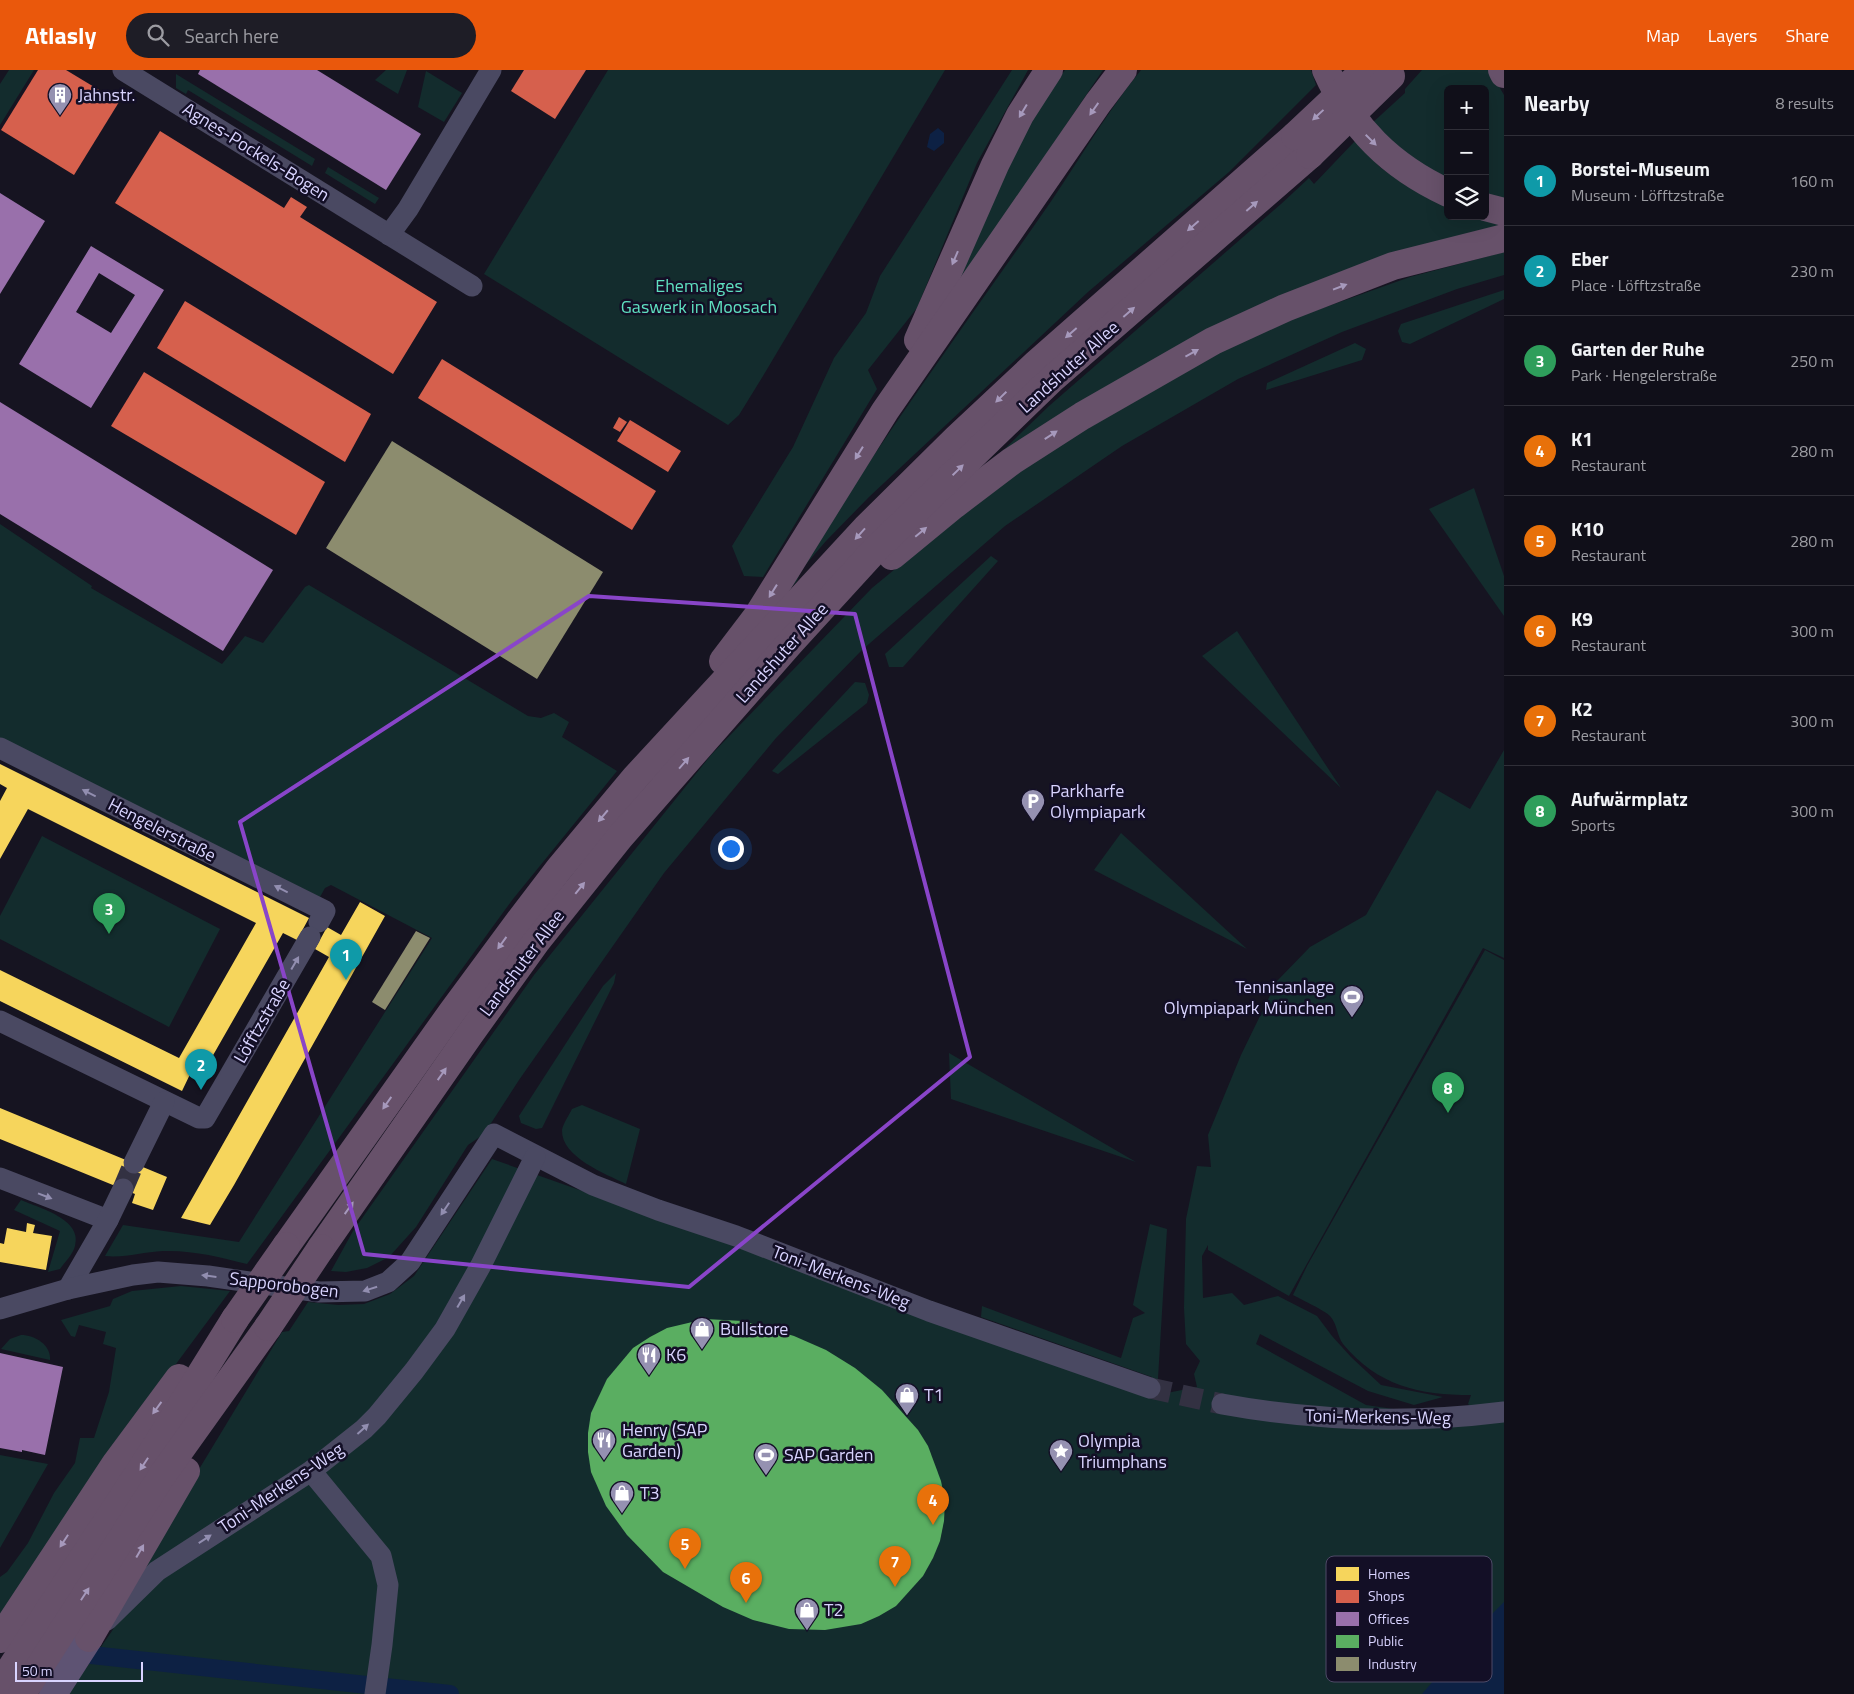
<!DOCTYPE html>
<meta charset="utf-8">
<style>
body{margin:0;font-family:"Titillium Web",sans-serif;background:#1e1d26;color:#f1f3f6}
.controls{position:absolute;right:15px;top:15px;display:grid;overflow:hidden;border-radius:8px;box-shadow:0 5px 20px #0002}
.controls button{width:45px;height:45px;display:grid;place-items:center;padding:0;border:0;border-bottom:1px solid #302f38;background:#100f19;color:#f1f3f6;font:25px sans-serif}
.scale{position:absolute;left:15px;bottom:12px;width:128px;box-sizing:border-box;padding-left:5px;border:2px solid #d9d4ff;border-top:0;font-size:14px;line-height:18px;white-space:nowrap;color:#d9d4ff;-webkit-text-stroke:4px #130f26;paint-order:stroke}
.you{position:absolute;left:730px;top:778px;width:18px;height:18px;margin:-12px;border:4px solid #fff;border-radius:50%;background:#1a73e8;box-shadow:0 0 0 8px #1a73e833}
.badge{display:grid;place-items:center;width:32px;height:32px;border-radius:50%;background:#ea580c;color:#fff;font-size:16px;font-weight:700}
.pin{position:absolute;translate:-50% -41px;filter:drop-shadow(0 1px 2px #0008)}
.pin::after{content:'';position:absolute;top:26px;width:18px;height:15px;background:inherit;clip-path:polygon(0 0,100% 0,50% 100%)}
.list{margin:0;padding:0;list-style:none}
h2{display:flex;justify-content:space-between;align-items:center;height:65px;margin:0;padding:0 20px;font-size:21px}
h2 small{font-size:16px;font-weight:400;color:#9c9ca2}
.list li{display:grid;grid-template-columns:32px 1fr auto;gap:15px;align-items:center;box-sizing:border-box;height:90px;padding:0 20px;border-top:1px solid #302f38}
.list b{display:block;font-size:19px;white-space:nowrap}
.list p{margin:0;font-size:16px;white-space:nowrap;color:#9c9ca2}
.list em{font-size:16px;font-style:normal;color:#9c9ca2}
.icon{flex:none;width:28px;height:28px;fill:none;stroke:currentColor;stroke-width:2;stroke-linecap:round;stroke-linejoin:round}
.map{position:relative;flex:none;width:1504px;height:1624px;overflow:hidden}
header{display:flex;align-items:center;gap:30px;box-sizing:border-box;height:70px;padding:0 25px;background:#ea580c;color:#fff}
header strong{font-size:24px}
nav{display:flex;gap:28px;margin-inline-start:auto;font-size:18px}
.search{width:350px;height:45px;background:#1e1d26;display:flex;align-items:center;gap:12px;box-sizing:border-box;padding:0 18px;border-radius:28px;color:#9c9ca2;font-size:19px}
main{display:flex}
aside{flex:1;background:#100f19}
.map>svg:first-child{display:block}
.green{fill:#132c2d}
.water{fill:#0d2144}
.homes{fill:#f6d55c}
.shops{fill:#d6604d}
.offices{fill:#9970ab;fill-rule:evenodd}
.public{fill:#5aae61}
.industry{fill:#8c8c6e}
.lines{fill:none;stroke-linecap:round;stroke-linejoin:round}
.canal{stroke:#0d2144;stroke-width:18}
.minor-tunnel{stroke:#333142;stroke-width:21;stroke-dasharray:21 11;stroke-linecap:butt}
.minor{stroke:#4a4962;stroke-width:21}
.major{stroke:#5e5373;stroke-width:28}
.highway{stroke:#67516a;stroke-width:28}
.highway-bridge{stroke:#67516a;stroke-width:28}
.oneway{fill:#a699bc}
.oneway2{fill:#928eb0}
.marked{fill:none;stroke:#8945c9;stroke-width:4;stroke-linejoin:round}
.labels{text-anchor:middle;stroke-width:5;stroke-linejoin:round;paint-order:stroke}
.poi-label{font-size:18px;fill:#d9d4ff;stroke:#130f26;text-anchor:start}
.street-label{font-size:18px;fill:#d9d4ff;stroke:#130f26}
.park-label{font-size:18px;fill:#5fe0c0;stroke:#130f26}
.key{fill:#130f26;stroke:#4e4a67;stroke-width:1}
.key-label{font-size:14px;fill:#d9d4ff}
</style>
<header>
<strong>Atlasly</strong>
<div class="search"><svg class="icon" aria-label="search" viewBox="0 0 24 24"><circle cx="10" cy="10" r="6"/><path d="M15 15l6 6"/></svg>Search here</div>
<nav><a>Map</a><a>Layers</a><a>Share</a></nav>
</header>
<main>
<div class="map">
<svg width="1504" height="1624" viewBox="0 0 1504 1624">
<rect width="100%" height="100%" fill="#161421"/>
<g class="green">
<path d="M9,0H34L0,55V14Z"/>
<path d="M386,0H407L398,24L375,10Z"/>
<path d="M608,0H945L763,306L739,345L728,355L484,204Z"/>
<path d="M1012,0H1028L977,93L917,238L868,300L877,319L763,507L744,506L732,476L793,377L834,288L866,243L880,206Z"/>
<path d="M1065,0H1103L1039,95L939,250L1006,94L1037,39Z"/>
<path d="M1141,0H1311L1316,15L1229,102L1088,222L869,427L826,471L801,500L797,511L778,532C859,402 948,278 1036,153C1072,103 1102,48 1141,0Z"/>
<path d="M1422,0H1494L1497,13L1504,25V132L1485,127V19H1448V115L1370,55L1405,23V19Z"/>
<path d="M426,1L462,23L444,52L418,37Z"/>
<path d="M176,4L315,89L312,96L188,20L186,24L176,18Z"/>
<path d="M1355,71L1380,97L1405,115L1448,136V146H1478L1504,152V159L1362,198L951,425L968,405L993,390L1049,336L1281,134L1309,108L1314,114Z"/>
<path d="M328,97L379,128L375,134L325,103Z"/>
<path d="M1504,182V205L1457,219L1342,262L1238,309L1122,376L1005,456L862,580L776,668L664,803L519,1010L484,1064L468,1075L416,1157L389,1187L367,1198L346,1202L331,1201L353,1161L534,905L711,685L872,518L986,424L1150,316L1258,261L1410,207Z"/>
<path d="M1504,220V229L1410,274L1402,272L1398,261L1401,254Z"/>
<path d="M1355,273L1366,279L1362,290L1266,320L1267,313Z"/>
<path d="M1474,418L1504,506V546L1429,439Z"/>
<path d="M0,454L92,516L91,518L222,594L245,566L263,573L305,517L309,515L528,646L541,648L554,643L569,652L562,667L617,701L513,829L247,1194C219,1187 193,1180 163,1181C143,1182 125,1188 105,1186L123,1155L239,1172L432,868L331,815L325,818L320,827L0,668Z"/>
<path d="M991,486L998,491L903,597H889L885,584Z"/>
<path d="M1237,561L1341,718L1202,586Z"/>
<path d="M855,612L865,613L869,625L867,633L778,704L772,701Z"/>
<path d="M1504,680V888L1483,878L1289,1226L1208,1180V1175L1202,1186L1203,1228L1232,1223L1244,1235L1278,1226L1317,1246L1332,1266L1351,1287L1381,1315L1443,1327L1414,1335L1368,1321L1260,1264L1256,1274L1366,1335L1407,1341L1474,1339L1468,1334L1471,1325C1419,1325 1378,1316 1343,1274C1337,1266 1337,1253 1330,1246C1324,1240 1302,1230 1293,1225L1307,1196L1485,880L1504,890V1624H68L112,1561L184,1424L282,1262L289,1261L308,1232L338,1235L364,1234L390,1224L414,1206L492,1089L707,1165L1149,1326L1152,1307L981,1247L982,1236L1121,1288L1133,1248L1145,1243L1133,1235L1150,1154L1167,1159L1157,1325L1197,1317L1194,1304L1200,1291L1186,1274L1184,1238L1186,1149L1197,1096L1211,1097L1208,1065L1241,985L1277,911L1310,877L1366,845L1437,720L1470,739Z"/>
<path d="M1121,763L1247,879L1094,800Z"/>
<path d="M42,766L220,859L169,957L0,869V846Z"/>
<path d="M616,903L614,913L542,1058L536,1059L521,1053L519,1046L603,916Z"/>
<path d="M949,983L1136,1092L951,1029Z"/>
<path d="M582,1035L640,1059L626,1114C606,1104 561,1087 562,1060C563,1054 569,1045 572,1039Z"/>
<path d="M21,1130C39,1138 83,1149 75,1176C73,1184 65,1192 60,1199L48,1202L60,1161L14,1140Z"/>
<path d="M181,1216L230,1221L156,1321L0,1546V1507L7,1502L28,1473L54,1423L75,1393L80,1368H94L109,1322L116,1278L103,1274L106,1262L79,1255L75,1267L71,1266L61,1250L110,1236L113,1229L132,1221Z"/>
<path d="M21,1265C35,1265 51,1275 50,1290L1,1279L10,1269Z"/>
<path d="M0,1385L48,1394L0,1478Z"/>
</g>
<g class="water">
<path d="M938,58L944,63V73L934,81L927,77L930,64Z"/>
<path d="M1504,1532V1624H1422L1483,1553Z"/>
</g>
<g class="homes">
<path d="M0,694L309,848L297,870L283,863L204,1001L194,996L182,1021L0,931V900L179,988L256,853L28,739L0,789V731L7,718L0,714Z"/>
<path d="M360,832L385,846L234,1115L210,1155L181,1148L329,887L315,879L327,857L341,865Z"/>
<path d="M0,1038L167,1107L153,1140L132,1133L135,1124L0,1069Z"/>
<path d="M27,1153L35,1155L33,1163L52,1166L46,1200L0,1192V1173L4,1174L7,1158L26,1162Z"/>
</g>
<g class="shops">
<path d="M38,0H66L119,32L74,105L1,60Z"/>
<path d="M524,0H586L555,49L511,21Z"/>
<path d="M160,61L284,138L291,127L307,137L300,147L437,232L393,304L115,133Z"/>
<path d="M185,231L371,344L345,392L157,278Z"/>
<path d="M442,289L656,421L632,460L418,328Z"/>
<path d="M144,302L325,412L296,465L111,356Z"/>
<path d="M619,347L627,352L620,362L613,358Z"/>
<path d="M630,350L681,381L668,402L617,371Z"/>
</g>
<g class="offices">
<path d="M200,0H317L421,64L386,120L198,4Z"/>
<path d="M0,123L45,151L0,224Z"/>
<path d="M91,176L164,220L91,338L19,294ZM99,203L135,225L111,263L76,242Z"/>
<path d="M0,332L273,500L223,581L0,444Z"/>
<path d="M0,1283L63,1297L45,1385L22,1380V1382L0,1378Z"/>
</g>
<path class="public" d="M705,1249L743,1251L794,1266L826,1280L855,1298L882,1320L918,1360L928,1376L941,1411L945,1431L944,1451L940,1471L933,1488L923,1506L896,1536L879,1546L861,1554L825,1560L789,1559L753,1550L723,1537L663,1502L627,1465L606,1436L591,1402L588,1382V1363L591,1343L607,1309L633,1278L650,1267L667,1258Z"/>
<g class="industry">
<path d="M392,371L603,502L537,609L326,478Z"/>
<path d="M416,861L430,868L385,940L372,932Z"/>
</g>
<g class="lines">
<path class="canal" d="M73,1583L450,1624"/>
<g class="minor-tunnel">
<path d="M123,1119L134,1093"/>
<path d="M1150,1318L1222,1334"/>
</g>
<g class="minor">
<path d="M123,0L472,216"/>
<path d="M389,165L408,139L491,0"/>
<path d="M0,678L325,841L319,852"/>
<path d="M0,951L199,1048H205L310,867"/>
<path d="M134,1093L164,1032"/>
<path d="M0,1108L108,1150"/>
<path d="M68,1219L108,1150L123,1119"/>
<path d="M0,1239L68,1219L133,1205L158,1202L208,1206L319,1222L365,1221L388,1212L410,1192L494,1064L593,1115L658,1140L736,1166L929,1241L1150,1318"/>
<path d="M1222,1334C1315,1351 1409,1354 1504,1342"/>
<path d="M311,1401L381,1486L388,1515L382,1575L375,1624"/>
<path d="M107,1550L157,1501L311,1401L364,1359L377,1346L414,1301L445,1259L481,1195L535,1087"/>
</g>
<path class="major" d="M53,1624L89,1568"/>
<g class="highway">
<path d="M1326,0C1352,58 1390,96 1448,123"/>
<path d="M1502,0L1504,4"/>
<path d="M1485,137L1504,142"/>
<path d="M918,270L995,95L1020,45L1049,0"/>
<path d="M892,486L954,435L1012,391L1082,346L1213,271L1285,238L1393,196L1504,168"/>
<path d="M723,591L758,545L885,341L1098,33L1123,0"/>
<path d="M286,1176L452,942L517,854L559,799L635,708L866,458L956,369L1037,293L1295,66"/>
<path d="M321,1178L470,964L536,872L620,767L790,573L875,480L1052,309L1310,85"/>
<path d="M89,1568L186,1401"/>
<path d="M0,1569L116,1393L179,1308"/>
<path d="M0,1615L153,1381L235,1249"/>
<path d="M22,1624L163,1404L268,1257"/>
</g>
<g class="highway-bridge">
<path d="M1295,66L1365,0"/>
<path d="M1310,85L1391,6"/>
<path d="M235,1249L286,1176"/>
<path d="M268,1257L321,1178"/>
</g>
</g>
<defs><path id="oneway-solid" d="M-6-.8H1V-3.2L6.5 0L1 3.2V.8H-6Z" transform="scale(1.25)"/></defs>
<g class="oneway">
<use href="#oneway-solid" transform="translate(1094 39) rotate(125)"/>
<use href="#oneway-solid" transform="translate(1023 41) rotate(121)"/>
<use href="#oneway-solid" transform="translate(1318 45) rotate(137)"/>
<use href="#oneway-solid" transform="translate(1371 70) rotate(45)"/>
<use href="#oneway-solid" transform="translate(1252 136) rotate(-41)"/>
<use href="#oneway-solid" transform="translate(1193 156) rotate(139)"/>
<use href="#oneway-solid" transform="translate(955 188) rotate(113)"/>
<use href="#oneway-solid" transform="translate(1340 217) rotate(-21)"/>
<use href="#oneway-solid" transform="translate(1129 242) rotate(-41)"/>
<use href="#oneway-solid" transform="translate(1071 263) rotate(139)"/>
<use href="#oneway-solid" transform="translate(1192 283) rotate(-29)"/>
<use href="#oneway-solid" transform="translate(1001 327) rotate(136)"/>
<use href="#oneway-solid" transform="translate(1051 365) rotate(-33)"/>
<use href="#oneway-solid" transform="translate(859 383) rotate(122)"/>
<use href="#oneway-solid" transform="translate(958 400) rotate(-44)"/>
<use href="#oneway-solid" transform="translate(921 462) rotate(-40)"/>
<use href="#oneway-solid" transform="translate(860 464) rotate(132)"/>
<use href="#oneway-solid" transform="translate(773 521) rotate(122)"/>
<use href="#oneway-solid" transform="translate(684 693) rotate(-49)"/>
<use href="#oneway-solid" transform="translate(603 746) rotate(130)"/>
<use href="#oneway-solid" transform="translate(580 818) rotate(-51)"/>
<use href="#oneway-solid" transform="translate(502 873) rotate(126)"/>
<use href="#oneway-solid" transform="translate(442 1004) rotate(-55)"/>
<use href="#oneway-solid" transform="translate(387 1033) rotate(125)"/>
<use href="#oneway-solid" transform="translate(349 1138) rotate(-55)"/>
<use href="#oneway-solid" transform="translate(157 1338) rotate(126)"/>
<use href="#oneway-solid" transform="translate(144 1394) rotate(123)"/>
<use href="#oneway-solid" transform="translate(64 1471) rotate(123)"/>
<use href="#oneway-solid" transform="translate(140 1481) rotate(-60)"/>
<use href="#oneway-solid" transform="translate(85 1524) rotate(-57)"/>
</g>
<g class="oneway2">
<use href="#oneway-solid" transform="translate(89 723) rotate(-153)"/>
<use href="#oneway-solid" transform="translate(281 819) rotate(-153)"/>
<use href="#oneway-solid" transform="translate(295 893) rotate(-60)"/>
<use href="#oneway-solid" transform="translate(45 1126) rotate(21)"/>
<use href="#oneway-solid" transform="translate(445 1139) rotate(124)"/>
<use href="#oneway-solid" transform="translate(209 1206) rotate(-173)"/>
<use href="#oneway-solid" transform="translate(370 1219) rotate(162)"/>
<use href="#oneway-solid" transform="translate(461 1231) rotate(-60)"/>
<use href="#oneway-solid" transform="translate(363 1359) rotate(-42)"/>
<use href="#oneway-solid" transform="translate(205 1469) rotate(-33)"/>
</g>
<path class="marked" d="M589,526L855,544L970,987L689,1217L364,1184L240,752Z"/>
<defs>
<g id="building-pin" transform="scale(1.25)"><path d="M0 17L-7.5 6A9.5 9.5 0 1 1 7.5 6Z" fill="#9591b1" stroke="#130f26"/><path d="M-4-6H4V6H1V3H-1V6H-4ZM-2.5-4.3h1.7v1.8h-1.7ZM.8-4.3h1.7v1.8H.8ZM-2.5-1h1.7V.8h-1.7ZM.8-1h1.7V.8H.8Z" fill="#fff"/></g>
<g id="parking-pin" transform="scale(1.25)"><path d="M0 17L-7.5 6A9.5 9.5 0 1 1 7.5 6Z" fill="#9591b1" stroke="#130f26"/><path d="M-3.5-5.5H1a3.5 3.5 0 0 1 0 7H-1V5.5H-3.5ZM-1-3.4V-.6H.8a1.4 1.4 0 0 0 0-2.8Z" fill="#fff"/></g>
<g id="stadium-pin" transform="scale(1.25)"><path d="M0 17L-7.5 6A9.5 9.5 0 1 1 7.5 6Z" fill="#9591b1" stroke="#130f26"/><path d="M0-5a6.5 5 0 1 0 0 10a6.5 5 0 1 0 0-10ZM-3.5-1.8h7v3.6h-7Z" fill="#fff"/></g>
<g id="shop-pin" transform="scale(1.25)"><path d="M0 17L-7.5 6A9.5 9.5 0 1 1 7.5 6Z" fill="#9591b1" stroke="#130f26"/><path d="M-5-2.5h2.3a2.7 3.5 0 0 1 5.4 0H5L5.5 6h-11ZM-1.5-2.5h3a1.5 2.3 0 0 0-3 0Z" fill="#fff"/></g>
<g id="restaurant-pin" transform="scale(1.25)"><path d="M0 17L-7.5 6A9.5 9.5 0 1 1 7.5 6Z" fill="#9591b1" stroke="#130f26"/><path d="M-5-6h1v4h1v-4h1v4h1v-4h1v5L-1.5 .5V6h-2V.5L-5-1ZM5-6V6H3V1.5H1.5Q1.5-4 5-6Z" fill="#fff"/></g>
<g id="sight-pin" transform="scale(1.25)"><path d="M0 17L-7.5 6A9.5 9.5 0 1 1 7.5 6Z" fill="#9591b1" stroke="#130f26"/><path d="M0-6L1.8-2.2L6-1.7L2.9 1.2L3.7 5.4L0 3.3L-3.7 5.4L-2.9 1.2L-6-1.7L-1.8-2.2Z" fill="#fff"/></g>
</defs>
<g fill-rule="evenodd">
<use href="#building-pin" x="60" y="25"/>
<use href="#parking-pin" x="1033" y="731"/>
<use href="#stadium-pin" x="1352" y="927"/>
<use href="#shop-pin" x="702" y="1259"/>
<use href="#restaurant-pin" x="649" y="1285"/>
<use href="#shop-pin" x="907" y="1325"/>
<use href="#restaurant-pin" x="604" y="1370"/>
<use href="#sight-pin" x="1061" y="1381"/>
<use href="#stadium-pin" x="766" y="1385"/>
<use href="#shop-pin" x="622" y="1423"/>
<use href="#shop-pin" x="807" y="1540"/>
</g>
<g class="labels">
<g class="poi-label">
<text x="78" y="31">Jahnstr.</text>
<text x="1050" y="727">Parkharfe<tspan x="1050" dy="21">Olympiapark</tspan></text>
<text x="1334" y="923" text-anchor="end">Tennisanlage<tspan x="1334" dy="21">Olympiapark München</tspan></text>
<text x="720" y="1265">Bullstore</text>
<text x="666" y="1291">K6</text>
<text x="924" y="1331">T1</text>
<text x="622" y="1366">Henry (SAP<tspan x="622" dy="21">Garden)</tspan></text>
<text x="1078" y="1377">Olympia<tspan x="1078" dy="21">Triumphans</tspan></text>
<text x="784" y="1391">SAP Garden</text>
<text x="640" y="1429">T3</text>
<text x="824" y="1546">T2</text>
</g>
<g class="street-label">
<text transform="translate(256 82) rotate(32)" y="6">Agnes-Pockels-Bogen</text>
<text transform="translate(1069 297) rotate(-42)" y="6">Landshuter Allee</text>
<text transform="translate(782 583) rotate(-48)" y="6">Landshuter Allee</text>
<text transform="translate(162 760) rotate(27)" y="6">Hengelerstraße</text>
<text transform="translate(522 893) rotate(-53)" y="6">Landshuter Allee</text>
<text transform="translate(262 951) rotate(-60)" y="6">Löfftzstraße</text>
<text transform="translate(841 1207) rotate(21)" y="6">Toni-Merkens-Weg</text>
<text transform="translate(284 1215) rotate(7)" y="6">Sapporobogen</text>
<text transform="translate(1378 1347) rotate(1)" y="6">Toni-Merkens-Weg</text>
<text transform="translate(281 1418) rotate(-34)" y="6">Toni-Merkens-Weg</text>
</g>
<g class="park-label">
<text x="699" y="222">Ehemaliges<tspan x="699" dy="21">Gaswerk in Moosach</tspan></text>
</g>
</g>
<rect x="1326" y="1486" width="166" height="126" rx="8" class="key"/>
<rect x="1336" y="1497" width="23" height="14" fill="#f6d55c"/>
<rect x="1336" y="1520" width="23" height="13" fill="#d6604d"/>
<rect x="1336" y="1542" width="23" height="14" fill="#9970ab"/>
<rect x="1336" y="1565" width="23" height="13" fill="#5aae61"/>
<rect x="1336" y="1587" width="23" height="14" fill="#8c8c6e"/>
<g class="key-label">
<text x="1368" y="1509">Homes</text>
<text x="1368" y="1531">Shops</text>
<text x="1368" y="1554">Offices</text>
<text x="1368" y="1576">Public</text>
<text x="1368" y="1599">Industry</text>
</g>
</svg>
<div class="controls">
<button>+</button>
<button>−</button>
<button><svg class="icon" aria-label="layers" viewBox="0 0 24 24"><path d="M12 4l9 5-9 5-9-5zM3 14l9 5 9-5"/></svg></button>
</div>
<div class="scale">50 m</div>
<div class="you"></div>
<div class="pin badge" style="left:346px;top:910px;background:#0f9aa8">1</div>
<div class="pin badge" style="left:201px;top:1020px;background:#0f9aa8">2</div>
<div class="pin badge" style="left:109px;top:864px;background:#2e9e5b">3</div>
<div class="pin badge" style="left:933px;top:1455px;background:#e8710a">4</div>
<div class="pin badge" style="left:685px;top:1499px;background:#e8710a">5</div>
<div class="pin badge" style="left:746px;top:1533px;background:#e8710a">6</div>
<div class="pin badge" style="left:895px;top:1517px;background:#e8710a">7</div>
<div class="pin badge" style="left:1448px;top:1043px;background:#2e9e5b">8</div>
</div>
<aside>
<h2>Nearby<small>8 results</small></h2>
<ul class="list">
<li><span class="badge" style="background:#0f9aa8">1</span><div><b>Borstei-Museum</b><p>Museum · Löfftzstraße</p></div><em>160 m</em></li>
<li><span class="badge" style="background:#0f9aa8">2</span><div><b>Eber</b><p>Place · Löfftzstraße</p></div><em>230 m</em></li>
<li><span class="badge" style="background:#2e9e5b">3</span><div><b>Garten der Ruhe</b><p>Park · Hengelerstraße</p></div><em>250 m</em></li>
<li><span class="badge" style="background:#e8710a">4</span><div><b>K1</b><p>Restaurant</p></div><em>280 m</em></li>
<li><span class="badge" style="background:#e8710a">5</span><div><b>K10</b><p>Restaurant</p></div><em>280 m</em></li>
<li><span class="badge" style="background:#e8710a">6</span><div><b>K9</b><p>Restaurant</p></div><em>300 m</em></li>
<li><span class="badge" style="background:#e8710a">7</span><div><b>K2</b><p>Restaurant</p></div><em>300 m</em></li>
<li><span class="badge" style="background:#2e9e5b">8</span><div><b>Aufwärmplatz</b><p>Sports</p></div><em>300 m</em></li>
</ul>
</aside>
</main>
